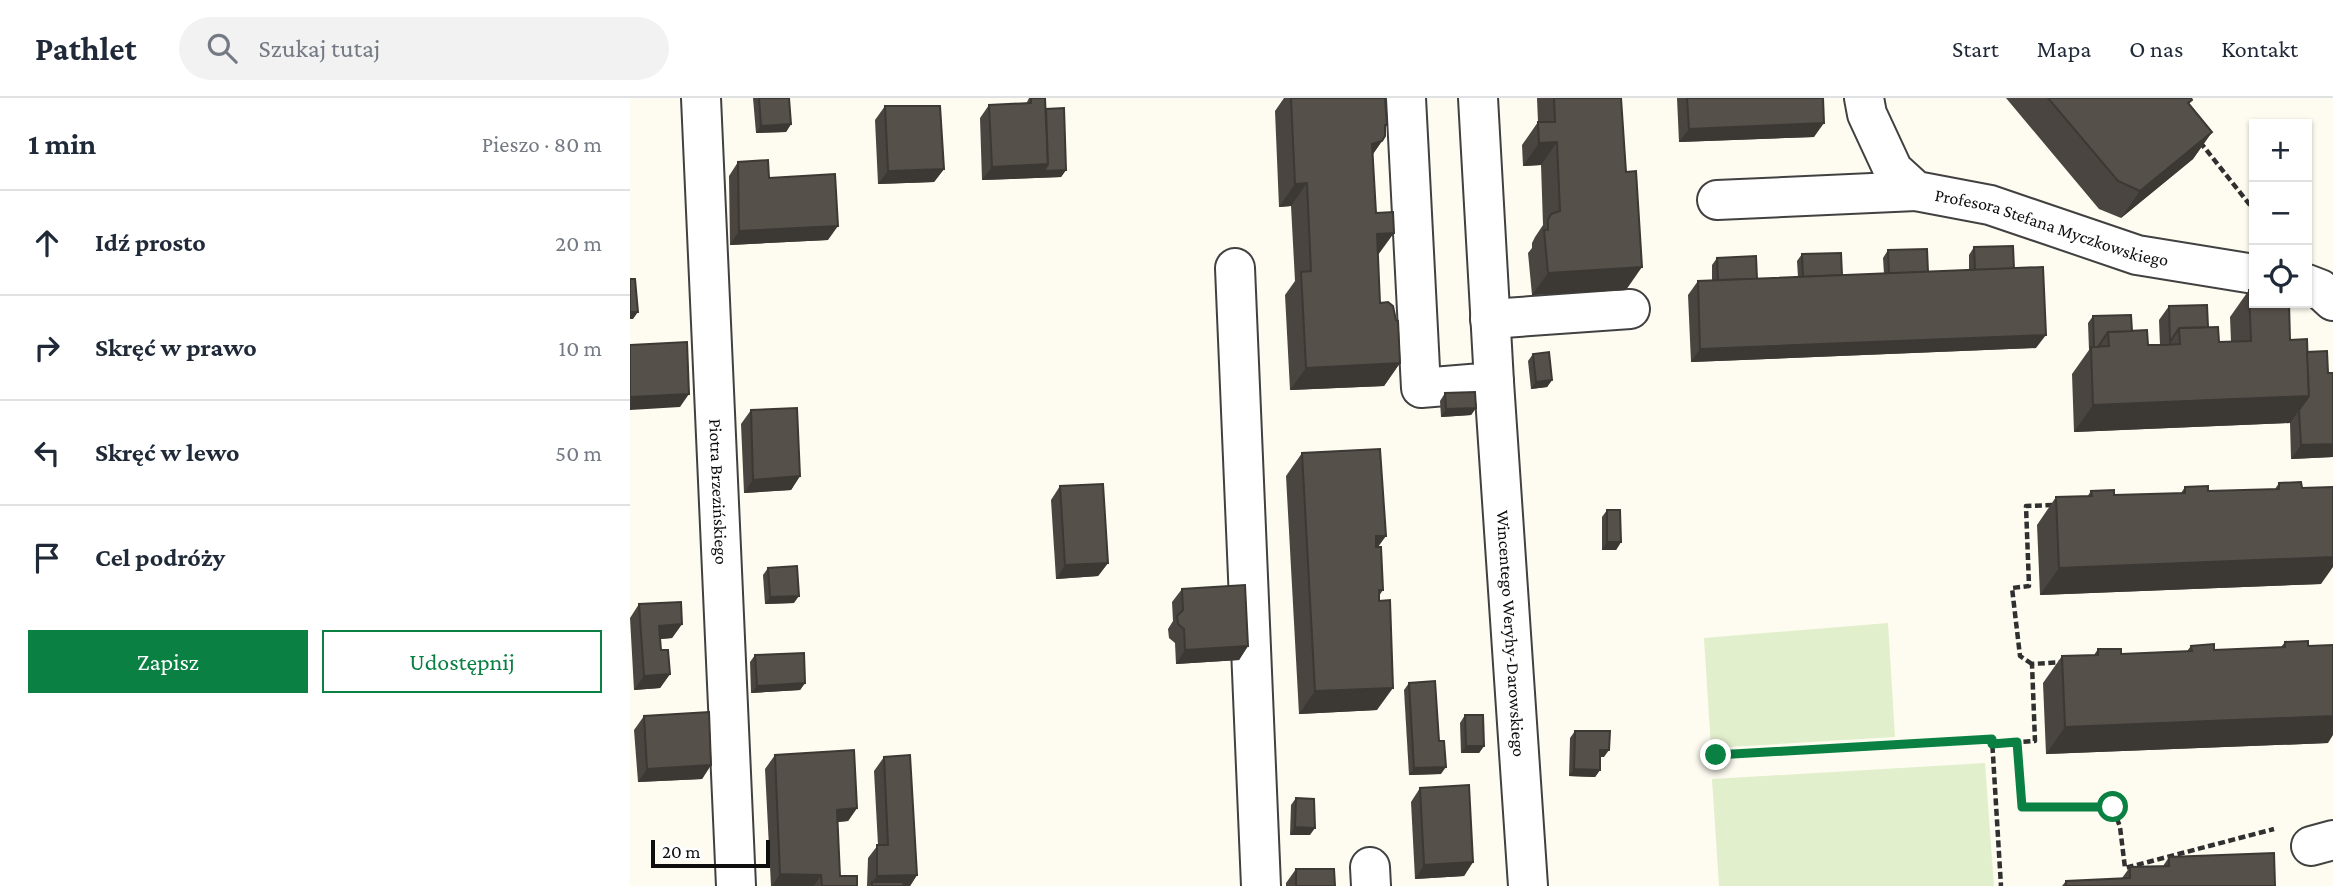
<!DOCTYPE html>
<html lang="pl">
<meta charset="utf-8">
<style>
body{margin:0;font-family:"Crimson Pro",serif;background:#f2f2f3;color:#1f2937}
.controls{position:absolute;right:21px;top:21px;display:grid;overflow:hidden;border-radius:0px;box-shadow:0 2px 5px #0004}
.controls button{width:63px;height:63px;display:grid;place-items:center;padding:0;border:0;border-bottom:2px solid #e0e1e3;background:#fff;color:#1f2937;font:35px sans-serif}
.scale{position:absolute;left:21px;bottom:18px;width:119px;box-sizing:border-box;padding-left:7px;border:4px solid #0e0e0e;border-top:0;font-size:19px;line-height:24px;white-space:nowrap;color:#0e0e0e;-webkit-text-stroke:5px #fff;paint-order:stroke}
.stop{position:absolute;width:21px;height:21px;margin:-16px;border:5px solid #0b8043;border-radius:50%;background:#fff}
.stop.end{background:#0b8043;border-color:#fff;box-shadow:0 2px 7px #0008}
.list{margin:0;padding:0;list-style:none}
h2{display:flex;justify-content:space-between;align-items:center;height:91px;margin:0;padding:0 28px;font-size:30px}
h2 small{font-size:23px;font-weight:400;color:#747a83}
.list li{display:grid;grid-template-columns:46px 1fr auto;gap:21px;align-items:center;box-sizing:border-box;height:105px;padding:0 28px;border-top:2px solid #e0e1e3}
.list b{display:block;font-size:26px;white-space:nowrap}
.list em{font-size:23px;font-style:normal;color:#747a83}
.actions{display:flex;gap:14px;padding:21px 28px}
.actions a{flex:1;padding:16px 0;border:2px solid #0b8043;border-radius:0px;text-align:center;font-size:24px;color:#0b8043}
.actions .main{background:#0b8043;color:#fff}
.icon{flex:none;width:38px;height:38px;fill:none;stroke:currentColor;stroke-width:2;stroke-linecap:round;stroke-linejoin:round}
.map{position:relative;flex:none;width:1703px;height:788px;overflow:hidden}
header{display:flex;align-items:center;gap:42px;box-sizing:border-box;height:98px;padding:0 35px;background:#fff;border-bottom:2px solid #e0e1e3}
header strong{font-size:33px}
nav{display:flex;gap:38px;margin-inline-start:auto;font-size:24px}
.search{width:490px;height:63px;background:#f2f2f3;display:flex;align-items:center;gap:18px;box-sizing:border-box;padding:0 24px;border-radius:38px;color:#747a83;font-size:26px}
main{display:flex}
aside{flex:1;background:#fff}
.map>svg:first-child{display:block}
.pitch{fill:#e2efcc}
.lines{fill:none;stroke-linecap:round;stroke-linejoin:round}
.minor-casing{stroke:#414141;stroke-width:42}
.path{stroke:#303030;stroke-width:4.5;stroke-dasharray:7 3.5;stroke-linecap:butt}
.minor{stroke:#fff;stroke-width:38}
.wall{fill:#4a4540}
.shaded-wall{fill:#3c3834}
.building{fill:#56504b;stroke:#3c3834;stroke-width:2}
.route{stroke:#0b8043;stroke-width:9}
.labels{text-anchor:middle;stroke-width:7;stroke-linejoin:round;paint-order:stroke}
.street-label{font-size:18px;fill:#0e0e0e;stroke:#fff}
</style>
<header>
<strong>Pathlet</strong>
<div class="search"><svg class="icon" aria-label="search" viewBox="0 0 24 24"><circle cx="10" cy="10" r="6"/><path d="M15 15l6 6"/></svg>Szukaj tutaj</div>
<nav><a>Start</a><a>Mapa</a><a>O nas</a><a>Kontakt</a></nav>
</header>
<main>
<aside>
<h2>1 min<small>Pieszo · 80 m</small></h2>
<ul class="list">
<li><svg class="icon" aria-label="ahead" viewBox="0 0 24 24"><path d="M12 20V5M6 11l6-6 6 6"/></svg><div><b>Idź prosto</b></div><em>20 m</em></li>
<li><svg class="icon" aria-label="right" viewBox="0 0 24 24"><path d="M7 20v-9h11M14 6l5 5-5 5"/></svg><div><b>Skręć w prawo</b></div><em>10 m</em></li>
<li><svg class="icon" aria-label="left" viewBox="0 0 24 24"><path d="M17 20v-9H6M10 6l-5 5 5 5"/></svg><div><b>Skręć w lewo</b></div><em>50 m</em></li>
<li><svg class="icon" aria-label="arrive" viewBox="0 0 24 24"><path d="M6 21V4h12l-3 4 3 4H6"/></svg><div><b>Cel podróży</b></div></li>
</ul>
<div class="actions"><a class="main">Zapisz</a><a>Udostępnij</a></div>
</aside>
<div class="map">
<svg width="1703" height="788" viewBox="0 0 1703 788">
<rect width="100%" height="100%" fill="#fefcf0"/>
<g class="pitch">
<path d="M1258,525L1265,639L1081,650L1074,540Z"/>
<path d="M1355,665L1364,788H1089L1082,681Z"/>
</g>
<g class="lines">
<g class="minor-casing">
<g id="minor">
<path id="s1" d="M71,0L106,788"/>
<path d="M776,0L791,290L864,284L848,0"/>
<path id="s2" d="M1234,0L1237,16L1263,72L1286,93L1360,107L1507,157L1624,176"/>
<path d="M1087,102L1286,93"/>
<path d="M605,170L631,788"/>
<path d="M1677,186L1690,191L1703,203"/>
<path d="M860,221L1000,211"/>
<path id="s3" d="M864,284L898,788"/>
<path d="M1681,748L1703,742"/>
<path d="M740,769L741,788"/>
</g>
</g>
<g class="path">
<path d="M1570,44L1624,112"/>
<path d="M1402,566L1390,558L1382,490L1399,488L1396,408L1426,407"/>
<path d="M1387,644L1392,709H1483L1490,729L1495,770L1644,731"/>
<path d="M1362,646L1405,643L1402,566L1433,564"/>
<path d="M1086,657L1362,641L1371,788"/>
</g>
<use href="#minor" class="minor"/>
</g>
<g class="wall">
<path d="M123,0H159L161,26L156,34L126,35Z"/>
<path d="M399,0H415L416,11L436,72L431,79L352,82L350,20L359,7L396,6Z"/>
<path d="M654,0H755L757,27L755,30L752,43L743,56L750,205L770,265L754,288L660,292L655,197L665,183L661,108L649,109L645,13Z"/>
<path d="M907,0H991L996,192L902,197L898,155L902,150V145L905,139L913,127L911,67L893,68L892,47L908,24Z"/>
<path d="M1047,0H1193L1184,39L1049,44Z"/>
<path d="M1376,0H1561L1562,2L1559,6L1582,34L1563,61L1491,120L1469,111Z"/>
<path d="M255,8L314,71L304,84L248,86L245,22Z"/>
<path d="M108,64L139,80L198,142L100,147L99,78Z"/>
<path d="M1344,149L1384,171L1406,250L1061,264L1058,197L1068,183H1082V167L1087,160L1127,181L1168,179L1167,163L1172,156L1212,177L1254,176L1253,160L1258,152L1298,174L1339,172V157Z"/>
<path d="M1619,192L1660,242L1677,254L1703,359L1661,361L1660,325L1444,334L1442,276L1459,252L1458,225L1463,218L1502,233L1518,247H1530L1529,222L1539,208L1578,229L1589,244H1601L1600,219Z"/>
<path d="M903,256L922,282L917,289L901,291L898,263Z"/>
<path d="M815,295L846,310L841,317L811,319L810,303Z"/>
<path d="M121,312L170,378L161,392L114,395L111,326Z"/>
<path d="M672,355L748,449L753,492L749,498L747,612L669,616L656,378Z"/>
<path d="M1649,385L1672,390L1691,486L1410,497L1407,427L1426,399H1457L1461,393L1484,397L1551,395L1555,389L1578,393L1645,391Z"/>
<path d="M430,388L478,465L468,478L426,481L421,402Z"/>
<path d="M977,412L991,444L986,452H972V419Z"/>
<path d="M138,470L164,505L135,506L133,477Z"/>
<path d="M552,491L618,548L609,562L546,566L545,545L539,540L538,531L543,523L542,504Z"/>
<path d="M9,506L52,526L42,540L30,541L31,552L40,576L30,590L4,592L0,520Z"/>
<path d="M1655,544L1678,548L1698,645L1416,656L1413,585L1432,558L1464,557L1468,551L1491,556L1557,553L1561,548L1584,552L1651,549Z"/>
<path d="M125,557L175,585L170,592L121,595L120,564Z"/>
<path d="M779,585L811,676L779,677L774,592Z"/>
<path d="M835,617L854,648L849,655H831L830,625Z"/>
<path d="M14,618L81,667L72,681L8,684L4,632Z"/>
<path d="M945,633L974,659H970V672L965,679L939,678L940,640Z"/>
<path d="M145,657L227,710L218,723L207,724L210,778L227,788H141L135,671Z"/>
<path d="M254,659L287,777L280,788H237L238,760L248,747L244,673Z"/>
<path d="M790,690L843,764L834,778L785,781L781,704Z"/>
<path d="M666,700L680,737H660L661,707Z"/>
<path d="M1539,759L1645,788H1432L1436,783L1492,780L1500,769L1533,768Z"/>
<path d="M666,771L705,788H656V785Z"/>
</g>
<g class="shaded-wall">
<path d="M1194,25L1184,39L1049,44L1059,31Z"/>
<path d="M161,26L156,34L126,35L131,28Z"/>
<path d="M755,27H757L744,46L752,43L736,66L726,69Z"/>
<path d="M1582,34L1563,61L1491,120L1510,93Z"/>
<path d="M927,44L911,67L893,68L909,45Z"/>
<path d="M418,66L436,72L431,79L352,82L362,69Z"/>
<path d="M314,71L304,84L248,86L258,73Z"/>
<path d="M677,85L661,108L649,109L665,86Z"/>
<path d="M208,128L198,142L100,147L109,133Z"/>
<path d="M764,135L748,157L747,136Z"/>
<path d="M1012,169L996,192L902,197L918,175Z"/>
<path d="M0,214H8L3,221H0Z"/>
<path d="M1416,237L1406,250L1061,264L1070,251Z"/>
<path d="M770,265L754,288L660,292L676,270Z"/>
<path d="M922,282L917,289L901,291L906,284Z"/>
<path d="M59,296L50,309L0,312V299Z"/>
<path d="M1679,298L1660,325L1444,334L1463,307Z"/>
<path d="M846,310L841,317L811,319L816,311Z"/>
<path d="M1703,346V359L1661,361L1671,347Z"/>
<path d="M170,378L161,392L114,395L123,382Z"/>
<path d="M746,438H756L740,460Z"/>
<path d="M977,444H991L986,452H972Z"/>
<path d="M1703,459V469L1691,486L1410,497L1429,470Z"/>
<path d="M478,465L468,478L426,481L435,467Z"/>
<path d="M169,498L164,505L135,506L140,499Z"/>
<path d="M52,526L42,540L20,542L29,528Z"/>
<path d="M618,548L609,562L546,566L555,552Z"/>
<path d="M40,576L30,590L4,592L14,578Z"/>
<path d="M175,585L170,592L121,595L127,588Z"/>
<path d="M763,590L747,612L669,616L685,593Z"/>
<path d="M1703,618V637L1698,645L1416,656L1435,629Z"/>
<path d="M836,648H854L849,655H831Z"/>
<path d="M970,652H979L974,659H965Z"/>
<path d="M81,667L72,681L8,684L17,671Z"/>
<path d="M816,669L811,676L779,677L784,670Z"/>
<path d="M944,671L970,672L965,679L939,678Z"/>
<path d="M227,710L218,723L197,725L207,712Z"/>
<path d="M665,729L685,730L680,737H660Z"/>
<path d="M843,764L834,778L785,781L794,767Z"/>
<path d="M150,776L191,777L184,788H142Z"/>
<path d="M287,777L280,788H242V784L247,778Z"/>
</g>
<g class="building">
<path d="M129,0H159L161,26L131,28Z"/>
<path d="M401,0H415L418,66L362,69L359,7L401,5Z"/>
<path d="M661,0H755L757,27H755V38L752,43L742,46L746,115L763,114L764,135L747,136L750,205L758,204L763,208L766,222L768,223L770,265L676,270L671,174L681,173L677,85L665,86Z"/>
<path d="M924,0H991L996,74L1006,73L1012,169L918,175L914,132H918V122L921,116L930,113L927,44L909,45L908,24H925Z"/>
<path d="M1057,0H1193L1194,25L1059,31Z"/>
<path d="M1418,0H1561L1562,2L1558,5L1582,34L1510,93L1488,83Z"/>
<path d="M255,8H310L314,71L258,73Z"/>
<path d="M434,10L436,72L414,73L418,66L416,11Z"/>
<path d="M138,62L139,80L205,76L208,128L109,133L108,64Z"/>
<path d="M1383,148L1384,171L1345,172L1344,149Z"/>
<path d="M1297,151L1298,174L1259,176L1258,152Z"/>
<path d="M1211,155L1212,177L1173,179L1172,156Z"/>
<path d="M1126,158L1127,181L1088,182L1087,160Z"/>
<path d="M1413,169L1416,237L1070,251L1068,183Z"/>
<path d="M0,181H5L8,214H0Z"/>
<path d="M1619,192H1624V205H1659L1660,242L1677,241L1679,298L1463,307L1461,249L1479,248L1478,234L1517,232L1518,247H1534L1550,246L1549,230L1588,229L1589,244L1621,243Z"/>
<path d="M1577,207L1578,229L1549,230L1540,244L1539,208Z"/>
<path d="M1501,217L1502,233L1478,234L1468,249H1464L1463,218Z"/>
<path d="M57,244L59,296L0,299V247Z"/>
<path d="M1697,253L1698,275H1703V346L1671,347L1669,312L1679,298L1677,254Z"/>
<path d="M919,254L922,282L906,284L903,256Z"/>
<path d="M845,294L846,310L816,311L815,295Z"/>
<path d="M167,310L170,378L123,382L121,312Z"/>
<path d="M750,351L756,438H746V449H751L753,492H749V503L760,502L763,590L685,593L672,355Z"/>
<path d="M1671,384L1672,390L1703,389V459L1429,470L1426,399L1462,398L1461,393L1484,392V397L1555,395V389L1578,388V393L1649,391V385Z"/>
<path d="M473,386L478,465L435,467L430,388Z"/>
<path d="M977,412H990L991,444H977Z"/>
<path d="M167,468L169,498L140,499L138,470Z"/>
<path d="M615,487L618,548L555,552L554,531L548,526L547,518L553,512L552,491Z"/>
<path d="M51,504L52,526L29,528L31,552H38L40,576L14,578L9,506Z"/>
<path d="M1678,543V548L1703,547V618L1435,629L1432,558L1468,557V551H1491V556L1562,553L1561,548L1584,546V552L1655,549V544Z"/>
<path d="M174,555L175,585L127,588L125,557Z"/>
<path d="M805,583L809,643H814L816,669L784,670L779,585Z"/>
<path d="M79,614L81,667L17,671L14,618Z"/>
<path d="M835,617H853L854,648H836Z"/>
<path d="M945,633H980L979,652H970V672L944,671Z"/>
<path d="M224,652L227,710L207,712L210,778H227V788H192L191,777L150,776L145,657Z"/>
<path d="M280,657L287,777L247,778V747H258L254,659Z"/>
<path d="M839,687L843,764L794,767L790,690Z"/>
<path d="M666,700L684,701L685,730L665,729Z"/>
<path d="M1644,755L1645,788H1436V783L1500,780V769L1539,768V759Z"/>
<path d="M666,771H704L705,788H666Z"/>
<path d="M242,784H273L274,788H242Z"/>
</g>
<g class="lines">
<path class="route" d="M1086,657L1362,641V646L1387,644L1392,709H1483"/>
</g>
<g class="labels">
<g class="street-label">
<text dy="6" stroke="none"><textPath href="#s2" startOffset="250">Profesora Stefana Myczkowskiego</textPath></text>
<text dy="6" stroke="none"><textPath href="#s1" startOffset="394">Piotra Brzezińskiego</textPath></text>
<text dy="6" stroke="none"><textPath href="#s3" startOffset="252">Wincentego Weryhy-Darowskiego</textPath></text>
</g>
</g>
</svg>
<div class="controls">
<button>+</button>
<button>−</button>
<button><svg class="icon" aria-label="locate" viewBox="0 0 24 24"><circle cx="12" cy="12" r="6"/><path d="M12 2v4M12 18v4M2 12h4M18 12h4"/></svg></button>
</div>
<div class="scale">20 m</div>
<div class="stop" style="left:1483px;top:709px"></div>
<div class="stop end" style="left:1086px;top:657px"></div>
</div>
</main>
